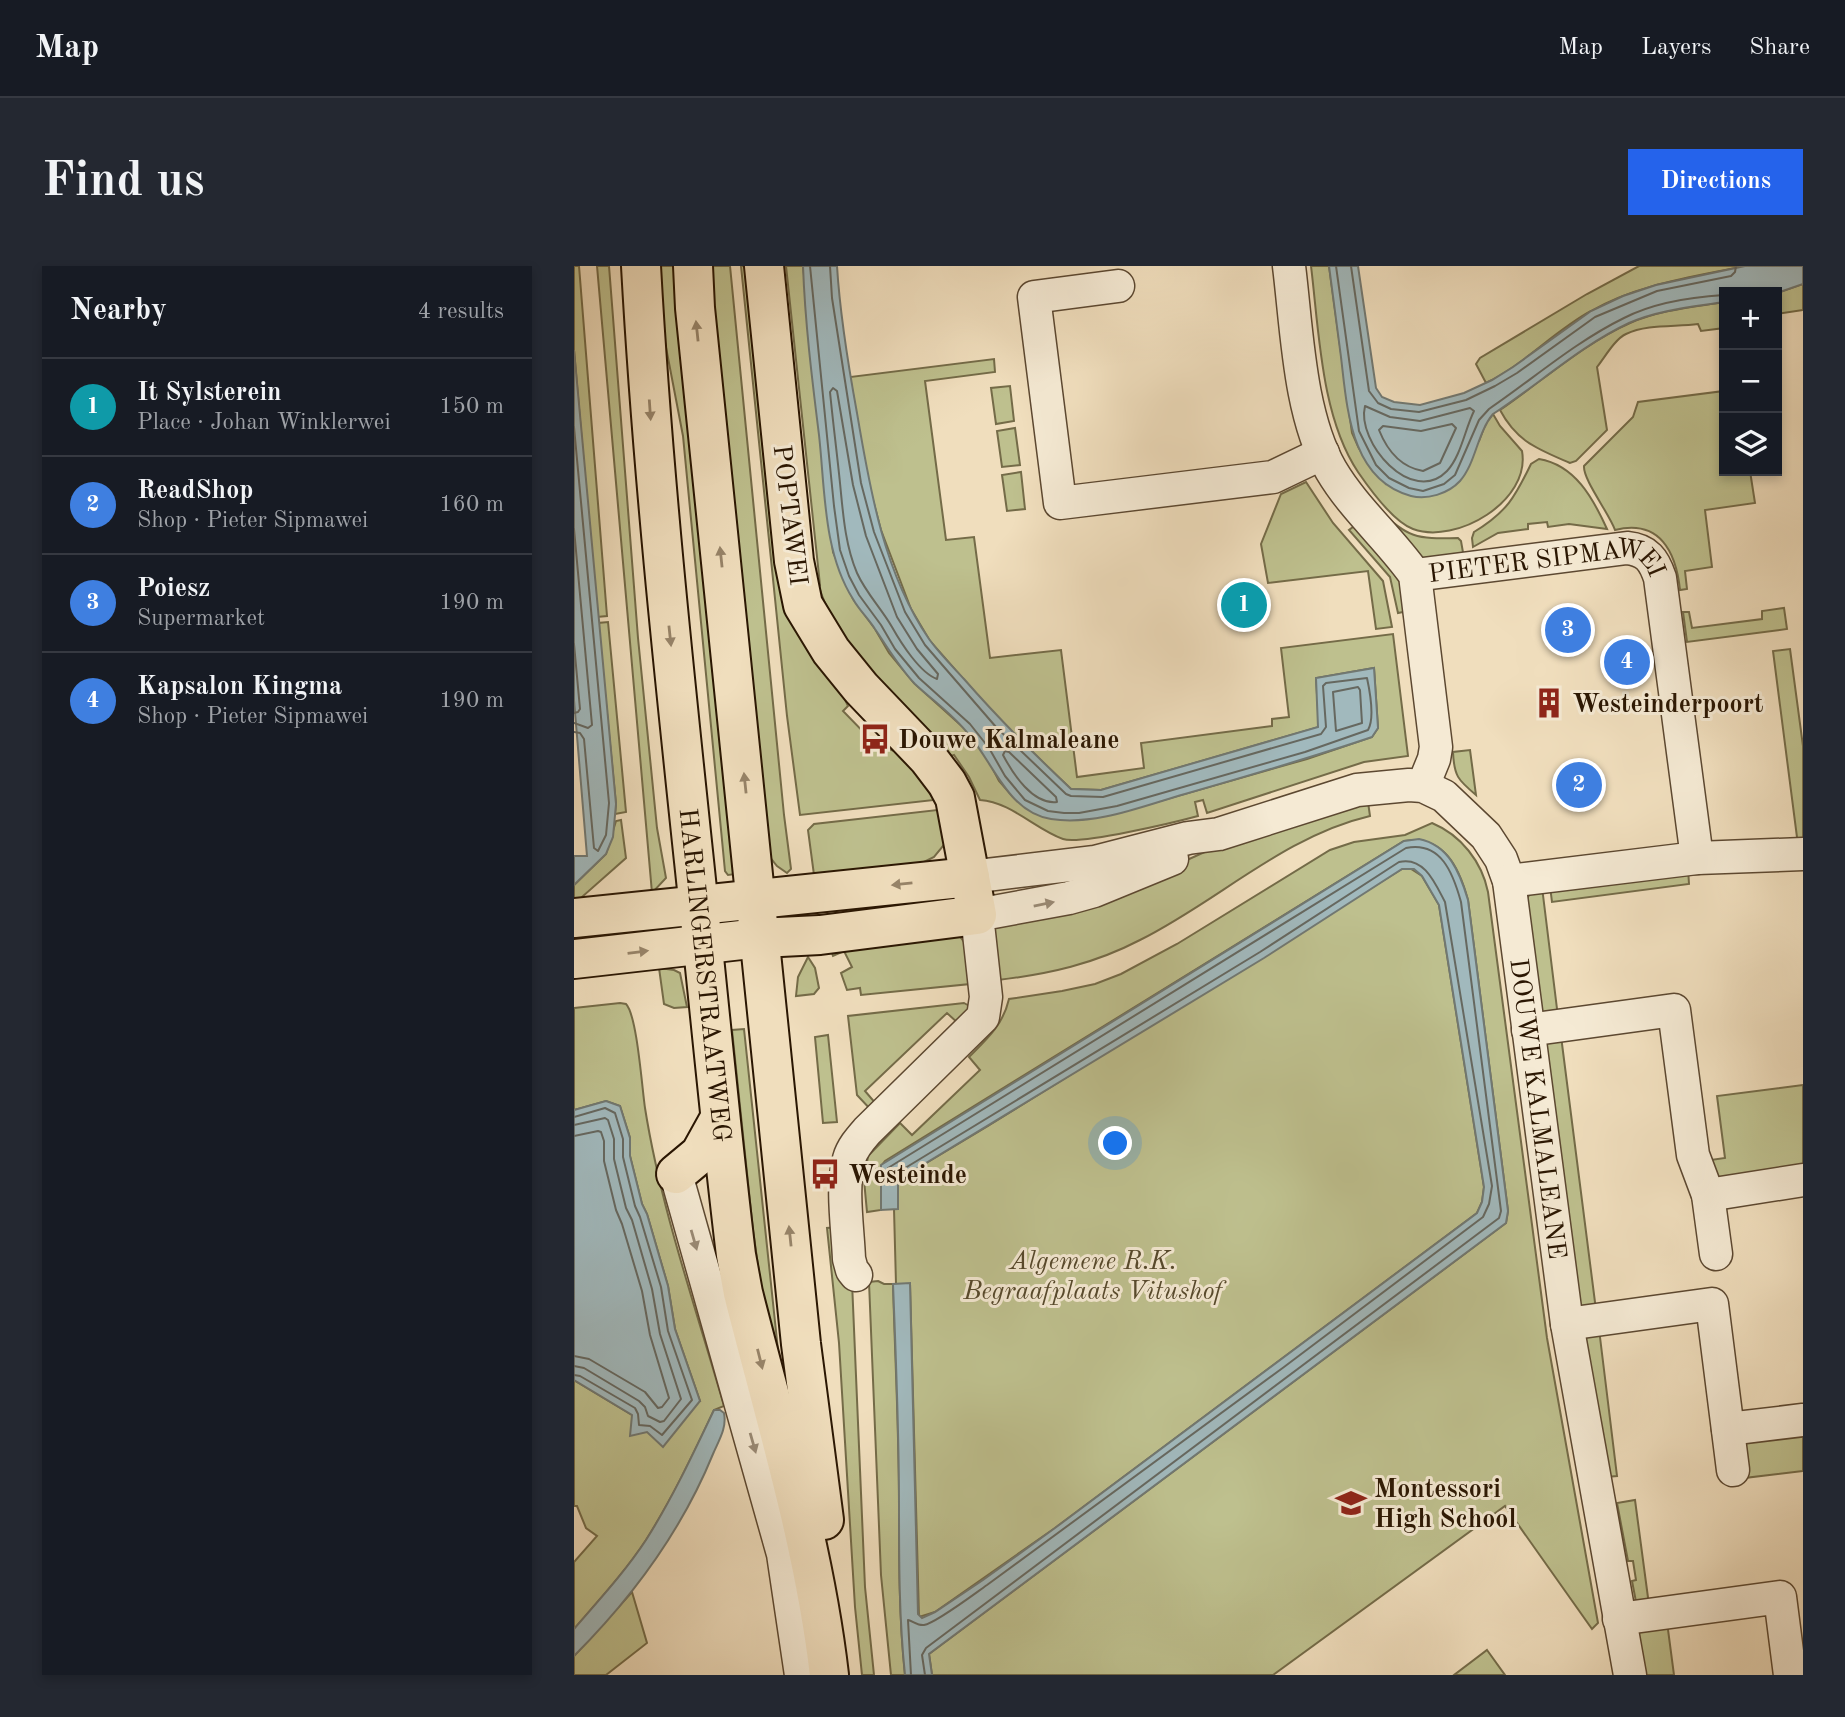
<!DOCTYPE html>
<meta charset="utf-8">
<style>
body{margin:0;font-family:"Old Standard TT",serif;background:#242831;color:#f1f3f6}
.controls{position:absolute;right:21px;top:21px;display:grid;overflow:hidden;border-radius:0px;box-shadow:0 4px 10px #0003}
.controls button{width:63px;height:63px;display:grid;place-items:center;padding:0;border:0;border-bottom:2px solid #363941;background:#171b24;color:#f1f3f6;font:35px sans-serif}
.you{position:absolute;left:542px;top:878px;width:24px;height:24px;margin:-18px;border:5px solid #fff;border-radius:50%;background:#1a73e8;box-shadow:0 0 0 10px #1a73e833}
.badge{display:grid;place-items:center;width:46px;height:46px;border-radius:50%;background:#2563eb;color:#fff;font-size:23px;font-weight:700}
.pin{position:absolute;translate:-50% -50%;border:4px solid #fff;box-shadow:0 2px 7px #0006}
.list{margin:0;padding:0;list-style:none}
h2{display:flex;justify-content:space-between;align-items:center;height:91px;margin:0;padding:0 28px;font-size:30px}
h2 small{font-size:23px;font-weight:400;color:#9ea1a6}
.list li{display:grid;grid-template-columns:46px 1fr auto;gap:21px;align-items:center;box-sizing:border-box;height:98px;padding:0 28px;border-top:2px solid #363941}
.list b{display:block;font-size:26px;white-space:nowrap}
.list p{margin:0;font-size:23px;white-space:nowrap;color:#9ea1a6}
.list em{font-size:23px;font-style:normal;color:#9ea1a6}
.icon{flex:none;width:38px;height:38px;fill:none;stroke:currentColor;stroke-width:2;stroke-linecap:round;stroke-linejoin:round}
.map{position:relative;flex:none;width:1229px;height:1409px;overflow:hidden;border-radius:0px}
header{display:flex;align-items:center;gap:42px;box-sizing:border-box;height:98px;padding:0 35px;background:#171b24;border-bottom:2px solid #363941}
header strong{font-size:33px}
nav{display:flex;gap:38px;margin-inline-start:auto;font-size:24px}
.intro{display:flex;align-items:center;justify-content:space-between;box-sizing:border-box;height:168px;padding:0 42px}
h1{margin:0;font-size:49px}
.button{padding:18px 32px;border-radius:0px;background:#2563eb;color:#fff;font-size:24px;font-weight:700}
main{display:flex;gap:42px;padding:0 42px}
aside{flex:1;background:#171b24;border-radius:0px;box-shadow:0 4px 10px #0003}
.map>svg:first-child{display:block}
.green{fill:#bec08e;stroke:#746b48;stroke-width:2}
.water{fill:#a1b9bd;stroke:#717872;stroke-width:2}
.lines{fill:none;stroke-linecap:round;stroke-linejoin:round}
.shore{stroke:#666860;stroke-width:2}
.minor-casing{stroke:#5c4831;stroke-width:35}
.major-casing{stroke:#2a1602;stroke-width:42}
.minor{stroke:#f5ead4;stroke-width:32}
.major{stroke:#f0debd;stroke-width:38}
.oneway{fill:#978469}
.oneway2{fill:#9a8b76}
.labels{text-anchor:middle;stroke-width:6;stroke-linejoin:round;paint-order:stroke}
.street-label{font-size:26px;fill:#2a1602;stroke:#f5ead4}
.poi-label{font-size:26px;font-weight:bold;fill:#2a1602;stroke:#f5ead4;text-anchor:start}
.park-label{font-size:26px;font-style:italic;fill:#56492c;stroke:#f5ead4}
</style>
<header>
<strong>Map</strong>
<nav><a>Map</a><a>Layers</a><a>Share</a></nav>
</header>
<div class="intro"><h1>Find us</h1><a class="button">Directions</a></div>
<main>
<aside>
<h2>Nearby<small>4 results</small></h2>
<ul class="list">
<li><span class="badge" style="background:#0f9aa8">1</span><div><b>It Sylsterein</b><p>Place · Johan Winklerwei</p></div><em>150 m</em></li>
<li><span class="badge" style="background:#3f7fe0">2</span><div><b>ReadShop</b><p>Shop · Pieter Sipmawei</p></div><em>160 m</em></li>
<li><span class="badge" style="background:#3f7fe0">3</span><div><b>Poiesz</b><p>Supermarket</p></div><em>190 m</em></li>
<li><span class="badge" style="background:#3f7fe0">4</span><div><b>Kapsalon Kingma</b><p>Shop · Pieter Sipmawei</p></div><em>190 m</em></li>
</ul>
</aside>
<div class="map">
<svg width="1229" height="1409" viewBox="0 0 1229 1409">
<rect width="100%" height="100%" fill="#f0debd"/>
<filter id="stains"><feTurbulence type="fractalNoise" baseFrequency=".00286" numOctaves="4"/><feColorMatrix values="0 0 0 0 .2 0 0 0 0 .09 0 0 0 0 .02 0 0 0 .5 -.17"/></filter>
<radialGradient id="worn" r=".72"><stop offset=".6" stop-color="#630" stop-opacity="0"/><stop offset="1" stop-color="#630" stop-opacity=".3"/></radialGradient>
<g class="green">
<path d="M0,0H5L33,350L23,351L0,84Z"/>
<path d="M23,0H35L64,372L83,562L92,612L78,627Z"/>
<path d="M86,0H106L162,608L154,609L151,605L109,170L90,71Z"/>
<path d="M132,0H156L210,549L217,603L213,607L203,600L195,590Z"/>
<path d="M167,0H177L264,418L274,440L269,445L301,478L323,486L346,511L360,534L226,549L213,450Z"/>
<path d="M212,0H229L259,286L279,333L301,363L315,387L340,417L391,463L410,486L425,515L439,531L506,554L544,547L733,493L798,471L804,462L800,402L742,412L745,461L527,524L497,523L428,457L356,375L337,343L307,264L294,215L276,111L420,93L421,106L351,115L372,274L400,271L416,392L487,384L503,511L570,502L567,477L698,460V453L715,451L707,382L819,368L834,490L790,496L633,547L629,534L621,536L624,550C602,556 506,579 489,573C461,563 437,536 406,534L395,511L380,489L377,490C331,438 267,390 245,321L246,319Z"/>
<path d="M737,0H755L778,167C786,188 796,203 812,218L905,175L912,157L919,148L926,160L948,185C957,235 882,279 839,263C820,256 795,222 784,206C747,151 745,65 737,0Z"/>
<path d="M1065,0H1171C1119,11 1064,18 1017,45C980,65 950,99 912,117L902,98L906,92L1013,28Z"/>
<path d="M1229,18V44L1203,48V27Z"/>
<path d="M1150,36V62L1127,65L1124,58C1101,61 1073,58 1052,68C1041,73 1031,91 1023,101L1033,164L1002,195L996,197C964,183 943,176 926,144C967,116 1010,77 1056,57C1085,44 1119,41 1150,36Z"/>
<path d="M436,120L440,155L422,158L417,122Z"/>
<path d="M1150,125V205H1176L1181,237L1131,244L1138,301L1111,305L1113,323L1106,324C1102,286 1086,253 1041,264C1035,247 1009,214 1010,200L1059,151L1064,136Z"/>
<path d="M441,162L446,199L428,201L423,165Z"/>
<path d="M965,193C1001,199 1019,232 1033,263L995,258L974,261L973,256L954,258V263L924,267L899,281L898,272L900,266C933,246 941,231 957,198Z"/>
<path d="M447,206L451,243L433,245L428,209Z"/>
<path d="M732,216L759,257L809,315L818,361L802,363L794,305L694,317L687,278L707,228Z"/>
<path d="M804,243C835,272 841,273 884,272L887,275L890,292L846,293Z"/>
<path d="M783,258L825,303L834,345L824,347L816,311L775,264Z"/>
<path d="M1210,342L1213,363L1113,376L1109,346H1115L1118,362L1188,353V345Z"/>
<path d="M34,356L52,546L41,548L42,538L24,357Z"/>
<path d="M1216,383L1229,480V578L1224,579L1199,385Z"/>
<path d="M896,484L902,529C884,514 880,510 879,486Z"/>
<path d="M794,536L796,550C710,570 643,636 566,674C520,698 475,708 424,714L420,664L425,657L569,614L635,584Z"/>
<path d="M372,543L374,574L360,591L348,597L240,609L234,564L240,558Z"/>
<path d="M47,554L52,592L0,638V619L32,588L42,555Z"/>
<path d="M858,557C887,569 908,596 914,626L973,1072L1024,1357L1018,1363L931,1240L699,1409H358L355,1388L932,957L934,945L894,634C885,601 870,569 830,575L311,895L307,900V944L293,946L290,914L294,890L326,857L338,869L406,804L395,791C413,773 429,759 435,733L488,725L521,718L547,708L603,678L756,584L780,576L831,569Z"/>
<path d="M834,601L848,610L865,639L910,921L908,936L903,947L481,1262L361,1346L345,1351L336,1018H322L320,943H324V914L414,860L828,603Z"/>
<path d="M1114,602L1115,618L978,636L976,620Z"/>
<path d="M968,621L984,751L965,754L952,634L957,626Z"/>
<path d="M384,668L393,680L396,718L287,729L286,722L273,724L267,707L278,701L270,685L259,690L257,684Z"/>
<path d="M234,691L241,702L245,722L240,728L222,730L224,711Z"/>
<path d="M85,702L100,704L106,707L113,741L100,742L90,738Z"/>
<path d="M46,737L52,738C63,749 68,822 71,842C87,943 122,1042 150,1140L140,1144C119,1189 98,1233 72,1274C51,1306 25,1334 0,1363V1296L23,1270L12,1262L3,1240H0V1114L58,1149L126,1135L101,1063L94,1020L73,948L68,938L56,890V872L46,840L32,835L0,844V742Z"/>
<path d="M390,737L399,742L386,759L373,747L291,825L303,839L298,845L283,829L274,750Z"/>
<path d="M170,763L204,1084L205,1092L188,1028L179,964L158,764Z"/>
<path d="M254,769L263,856L249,857L241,771Z"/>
<path d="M987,770L1022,1044L1003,1047L967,773Z"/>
<path d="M1229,819V903L1143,913L1130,895L1151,892L1143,830Z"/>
<path d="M265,961L278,1016L291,1321L300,1409H288L281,1341L265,1077L253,962Z"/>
<path d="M304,1015L310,1018H319C321,1091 325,1165 325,1238C325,1295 325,1352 331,1409H317L307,1309L295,1016Z"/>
<path d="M1025,1063L1043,1210L1032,1211L1006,1066Z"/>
<path d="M1229,1162V1205L1170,1212V1180L1173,1174Z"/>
<path d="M1061,1234L1075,1339L1063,1341L1058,1315L1062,1314L1059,1295H1054L1043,1237Z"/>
<path d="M58,1326L73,1377L32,1409H0V1390Z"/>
<path d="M1093,1356L1100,1409H1068L1059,1360Z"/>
<path d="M913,1384L931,1409H880Z"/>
</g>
<g class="water">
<path d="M229,0H263C266,49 274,98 283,147C296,224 310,307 355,373C365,387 378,400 390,413C424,452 459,487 497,523L527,524L744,461L742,412L800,402L804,462L798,471C736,492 674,510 611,528C569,540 521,560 477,553C434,546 420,498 395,469C380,449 359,435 341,418C325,401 314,382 301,363C294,352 285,344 279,333C249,286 251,222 245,169C238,113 231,56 229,0Z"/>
<path d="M755,0H784L802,122L808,131L820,136L846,139L890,127L918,114L939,101L1017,45L1049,30L1082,19L1171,0H1229V18L1203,27L1150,26V36C1118,41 1084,44 1055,57C1006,80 964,119 919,148C903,167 902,197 886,215C874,228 853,234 837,230C776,214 773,141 767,91C763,61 759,30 755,0Z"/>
<path d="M0,84L42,538L39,571L32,588L0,619V590H13L0,434Z"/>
<path d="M845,573C875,579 886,607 894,634L934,945L932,957L355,1388L358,1409H331C325,1352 325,1295 325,1238C325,1165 322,1091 319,1018L336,1017L344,1348L348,1352L361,1346L409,1314L481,1262L903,947L908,936L910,921L865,639L848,610L840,603H828L690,692L324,914V943L307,944V899L830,575Z"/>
<path d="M32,835L46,840L56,872V890L68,938L73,948L94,1020L101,1063L126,1135L89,1181L73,1166L56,1170L58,1149L0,1114V844Z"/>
<path d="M140,1144H146L150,1147C153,1162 145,1174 139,1188C108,1264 58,1332 0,1390V1363C25,1334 51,1306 72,1274C98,1233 119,1188 140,1144Z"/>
</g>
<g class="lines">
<g class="shore">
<path d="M236,0L260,240L266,284L275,310L285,329L307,359L321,383L345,412L396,458L415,482L431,510L451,534L474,545L490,547H505L543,540L731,486L794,464C801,452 796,426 793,412L752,417L749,420L752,461L747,468L529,531L497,530L492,528L422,461L351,379L331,346L300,266L287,217L258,32L256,0"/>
<path d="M762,0L785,165L802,199L815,212L835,222L849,225L870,218L881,209L905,154L915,143C959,113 1001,76 1050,52C1079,37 1118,31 1150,29"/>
<path d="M777,0L795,125L804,137L817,143L845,146L892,134L921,120L943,107L1021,51L1083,25L1157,10L1161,6L1162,0"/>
<path d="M259,122L263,125L279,219L292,270L323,351L343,383L364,408L363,413C346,407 327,377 318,361C307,342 292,327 283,307C271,279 269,247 266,217C263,187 259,157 256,126Z"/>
<path d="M791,140L816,151L846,155L896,142L900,145C891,163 887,190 873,205C838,241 782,176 791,140Z"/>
<path d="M878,158L882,162L866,197L849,205C826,201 813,184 805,164L809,160L847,165Z"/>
<path d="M0,161L35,537L32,569L24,585L20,582L10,473L6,467L0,466"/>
<path d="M0,263L18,459L14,462L0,457"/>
<path d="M0,378L6,443L4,446L0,447"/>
<path d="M784,421L786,424L788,457L762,465L759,426Z"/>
<path d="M431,485L435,486L482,531L483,536C459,539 439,508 429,489Z"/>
<path d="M0,851L31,842L41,847L49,873V891L61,940L66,951L87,1021L94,1065L118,1134L88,1169L76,1160L65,1159L64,1148L61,1142L6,1110L0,1109"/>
<path d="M0,859L31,852L34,854L40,873V893L52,942L58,954L78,1023L86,1068L107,1133L90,1155L86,1156L74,1150L71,1141L65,1135L10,1102L0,1100"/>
<path d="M0,870L24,865L27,866L30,875V895L42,944L48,958L68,1025L76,1069L95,1132L88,1141L84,1142L71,1126L15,1093L0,1090"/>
<path d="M337,1409L334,1354C339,1355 344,1360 350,1359C362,1357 400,1328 413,1319L710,1101L909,951L915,938L918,920L871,636C861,617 850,590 825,596L686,686L318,910L314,908V902L832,582C867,575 879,607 887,636L927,945L925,952L352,1382L348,1389L351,1409"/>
</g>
<g class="minor-casing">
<g id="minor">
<path d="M715,0C723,64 725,148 757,204C780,243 815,272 841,309L862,481L860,493L849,520"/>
<path d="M544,20L460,31L486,237L699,211L749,187"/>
<path id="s1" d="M841,309L1053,282C1073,284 1080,294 1086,312L1123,592"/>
<path id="s2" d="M396,611L521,596L614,572L645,568L783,524L835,519L849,520L870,530L890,549L912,570L927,593L935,615L993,1058L1056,1409"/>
<path d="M935,615L1123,592L1229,588"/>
<path d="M954,764L1100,744L1119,889L1134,929L1142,988"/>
<path d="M102,908L209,1288L227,1409"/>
<path d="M1134,929L1229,914"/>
<path d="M282,1009L278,1004L275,993C274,964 267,921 275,893C278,882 286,873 293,865L409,751L412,731L403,649L495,632L520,625L598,593"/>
<path d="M993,1058L1138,1038L1159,1204"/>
<path d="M1154,1163L1229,1154"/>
<path d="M1045,1353L1206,1331L1216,1409"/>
</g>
</g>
<g class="major-casing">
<g id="major">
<path id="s3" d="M67,0C78,199 99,397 120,595C134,726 146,857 162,989L169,1027C201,1154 240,1279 255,1409"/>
<path d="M119,0L121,42L227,1078L250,1254"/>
<path d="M0,652L396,611"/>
<path d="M0,693L185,672L246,669L403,649L381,532L373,517L354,492L287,422L257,385L229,339L220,295L190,0"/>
<path d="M102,908L126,888L146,852"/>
</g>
</g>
<use href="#minor" class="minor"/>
<use href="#major" class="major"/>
</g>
<defs><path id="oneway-solid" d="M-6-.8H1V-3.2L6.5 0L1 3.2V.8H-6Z" transform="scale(1.75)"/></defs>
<g class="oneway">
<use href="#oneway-solid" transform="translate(123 65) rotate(-96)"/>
<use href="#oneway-solid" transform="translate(76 144) rotate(86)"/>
<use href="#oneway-solid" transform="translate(147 291) rotate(-96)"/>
<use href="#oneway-solid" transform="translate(96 370) rotate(84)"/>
<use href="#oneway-solid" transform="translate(171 517) rotate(-96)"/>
<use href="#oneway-solid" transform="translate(328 618) rotate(174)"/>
<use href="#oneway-solid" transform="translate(64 686) rotate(-7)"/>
<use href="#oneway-solid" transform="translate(216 970) rotate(-96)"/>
<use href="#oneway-solid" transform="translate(186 1093) rotate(76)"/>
</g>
<g class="oneway2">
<use href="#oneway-solid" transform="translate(470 638) rotate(-11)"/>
<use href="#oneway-solid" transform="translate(120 974) rotate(74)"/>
<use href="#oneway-solid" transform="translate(179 1177) rotate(74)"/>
</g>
<defs>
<g id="building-bare" transform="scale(2.415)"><path d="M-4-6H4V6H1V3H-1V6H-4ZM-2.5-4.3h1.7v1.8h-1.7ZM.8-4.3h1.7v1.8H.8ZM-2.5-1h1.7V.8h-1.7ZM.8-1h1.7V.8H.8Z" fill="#8f2418" stroke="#f5ead4" stroke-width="2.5" paint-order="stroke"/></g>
<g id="bus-bare" transform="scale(2.415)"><path d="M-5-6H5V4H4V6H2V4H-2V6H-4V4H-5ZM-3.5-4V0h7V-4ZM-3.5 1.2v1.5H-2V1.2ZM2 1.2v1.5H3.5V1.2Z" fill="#8f2418" stroke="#f5ead4" stroke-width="2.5" paint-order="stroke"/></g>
<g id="school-bare" transform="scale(2.415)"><path d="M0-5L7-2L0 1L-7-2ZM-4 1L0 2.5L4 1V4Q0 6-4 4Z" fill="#8f2418" stroke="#f5ead4" stroke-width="2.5" paint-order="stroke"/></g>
</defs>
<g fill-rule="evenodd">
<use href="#building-bare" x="975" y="437"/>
<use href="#bus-bare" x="301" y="473"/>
<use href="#bus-bare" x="251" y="908"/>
<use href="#school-bare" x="777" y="1237"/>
</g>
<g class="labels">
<g class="street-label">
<text transform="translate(217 249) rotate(83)" y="9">POPTAWEI</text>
<text dy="9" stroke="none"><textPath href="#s1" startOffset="136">PIETER SIPMAWEI</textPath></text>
<text dy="9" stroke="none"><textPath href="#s3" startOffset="712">HARLINGERSTRAATWEG</textPath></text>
<text dy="9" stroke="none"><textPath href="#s2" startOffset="826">DOUWE KALMALEANE</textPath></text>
</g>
<g class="poi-label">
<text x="998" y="446">Westeinderpoort</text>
<text x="324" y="482">Douwe Kalmaleane</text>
<text x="274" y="917">Westeinde</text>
<text x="800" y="1231">Montessori<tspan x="800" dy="30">High School</tspan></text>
</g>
<g class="park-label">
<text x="519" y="1003">Algemene R.K.<tspan x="519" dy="30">Begraafplaats Vitushof</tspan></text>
</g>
</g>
<rect width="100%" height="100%" filter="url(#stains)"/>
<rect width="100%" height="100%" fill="url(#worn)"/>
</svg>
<div class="controls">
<button>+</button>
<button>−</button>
<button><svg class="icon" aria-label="layers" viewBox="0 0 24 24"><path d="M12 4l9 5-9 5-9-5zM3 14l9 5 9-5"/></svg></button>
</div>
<div class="you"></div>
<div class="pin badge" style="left:670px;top:339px;background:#0f9aa8">1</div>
<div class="pin badge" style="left:1005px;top:519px;background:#3f7fe0">2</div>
<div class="pin badge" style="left:994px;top:364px;background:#3f7fe0">3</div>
<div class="pin badge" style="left:1053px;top:396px;background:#3f7fe0">4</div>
</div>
</main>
